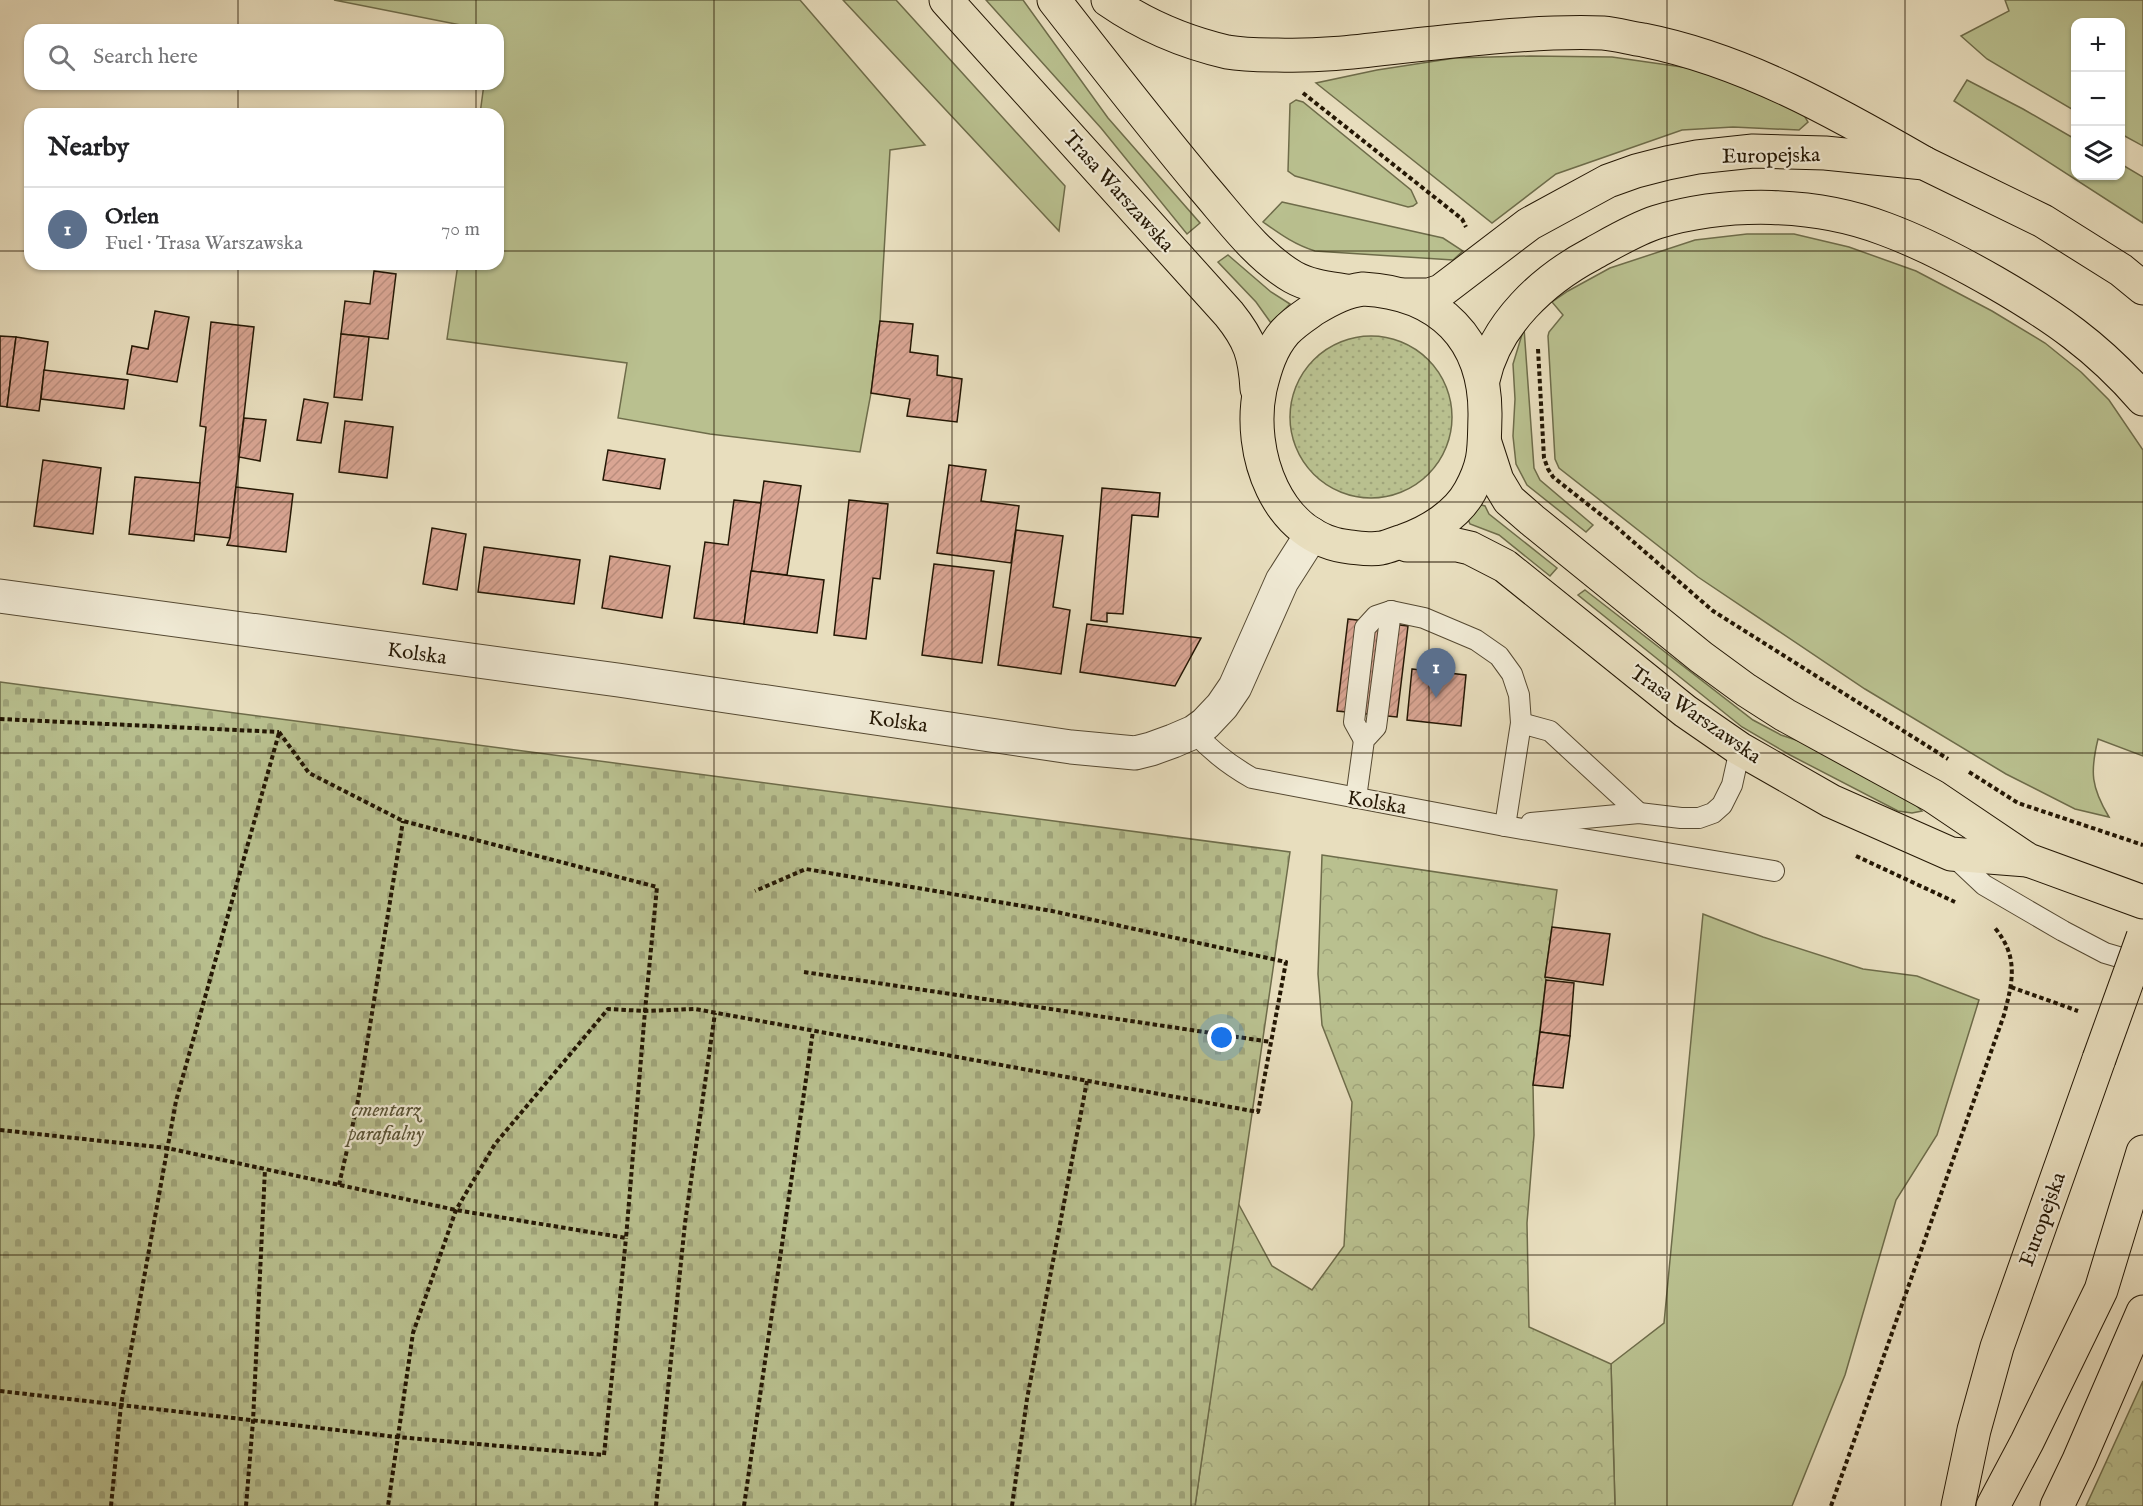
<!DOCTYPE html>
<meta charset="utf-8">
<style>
body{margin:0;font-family:"IM FELL English",serif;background:#f6f6f6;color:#202124}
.controls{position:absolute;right:18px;top:18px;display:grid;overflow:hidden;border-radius:12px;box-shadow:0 2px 4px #0004}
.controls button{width:54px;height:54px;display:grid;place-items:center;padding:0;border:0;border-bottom:2px solid #e0e0e0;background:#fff;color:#202124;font:30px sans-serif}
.you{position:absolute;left:1222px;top:1038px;width:21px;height:21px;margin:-15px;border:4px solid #fff;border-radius:50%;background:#1a73e8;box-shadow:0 0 0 9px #1a73e833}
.badge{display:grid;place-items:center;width:39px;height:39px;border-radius:50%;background:#d93025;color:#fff;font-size:20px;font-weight:700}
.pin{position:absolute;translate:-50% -50px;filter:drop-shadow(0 2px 3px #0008)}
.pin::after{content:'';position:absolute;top:32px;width:21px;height:18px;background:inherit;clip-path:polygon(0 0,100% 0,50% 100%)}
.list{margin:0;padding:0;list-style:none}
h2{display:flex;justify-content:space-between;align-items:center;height:78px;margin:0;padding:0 24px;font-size:26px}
h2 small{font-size:20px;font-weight:400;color:#757577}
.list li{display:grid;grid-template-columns:39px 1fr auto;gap:18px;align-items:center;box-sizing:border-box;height:84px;padding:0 24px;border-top:2px solid #e0e0e0}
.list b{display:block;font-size:22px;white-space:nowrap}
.list p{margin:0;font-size:20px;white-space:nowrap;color:#757577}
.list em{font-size:20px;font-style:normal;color:#757577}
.icon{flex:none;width:33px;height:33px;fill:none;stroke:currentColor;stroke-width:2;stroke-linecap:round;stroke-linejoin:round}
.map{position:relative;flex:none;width:2143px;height:1506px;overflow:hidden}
.search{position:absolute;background:#fff;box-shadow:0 2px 4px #0004;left:24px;top:24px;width:480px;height:66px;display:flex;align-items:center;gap:15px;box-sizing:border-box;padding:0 21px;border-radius:18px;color:#757577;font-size:22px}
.panel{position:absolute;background:#fff;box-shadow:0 2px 4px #0004;left:24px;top:108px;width:480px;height:162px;border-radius:18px}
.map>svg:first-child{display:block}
.grass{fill:#b9c08f;stroke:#6e6c4a;stroke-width:1.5}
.forest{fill:url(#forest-crowns);stroke:#6e6c4a;stroke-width:1.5}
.cemetery{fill:url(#cemetery-stones);stroke:#6e6c4a;stroke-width:1.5}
.garden{fill:url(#garden-dots);stroke:#6e6c4a;stroke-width:1.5}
.building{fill:url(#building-hatch);stroke:#241704;stroke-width:1.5}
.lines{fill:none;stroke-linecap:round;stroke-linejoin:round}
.service-casing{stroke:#554932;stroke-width:22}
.tertiary-casing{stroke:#554932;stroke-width:35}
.primary-casing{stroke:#241704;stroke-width:35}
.path{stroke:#241704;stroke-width:4;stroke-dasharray:4.5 3;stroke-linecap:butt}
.service{stroke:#f0ead5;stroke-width:20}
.tertiary{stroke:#f0ead5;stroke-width:33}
.primary{stroke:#e8debe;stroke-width:33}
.primary-bridge-casing{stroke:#241704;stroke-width:35;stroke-linecap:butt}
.primary-bridge{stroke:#e8debe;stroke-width:33}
.grid{fill:none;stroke:#241704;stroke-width:1.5;stroke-opacity:0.55}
.labels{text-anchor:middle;stroke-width:4.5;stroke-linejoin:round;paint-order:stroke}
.street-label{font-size:21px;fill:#241704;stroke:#f0ead5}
.park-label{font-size:21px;font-style:italic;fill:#585235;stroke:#f0ead5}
</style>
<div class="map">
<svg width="2143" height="1506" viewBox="0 0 2143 1506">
<defs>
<pattern id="forest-crowns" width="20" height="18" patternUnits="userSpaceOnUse" patternTransform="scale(1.5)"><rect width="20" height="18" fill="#b9c08f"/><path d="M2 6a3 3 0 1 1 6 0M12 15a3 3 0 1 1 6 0" fill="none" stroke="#9fa47a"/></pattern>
<pattern id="cemetery-stones" width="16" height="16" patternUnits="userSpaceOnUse" patternTransform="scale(1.5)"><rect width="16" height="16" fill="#b9c08f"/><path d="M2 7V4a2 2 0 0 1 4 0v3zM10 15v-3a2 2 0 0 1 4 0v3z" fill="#9fa47a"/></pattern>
<pattern id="garden-dots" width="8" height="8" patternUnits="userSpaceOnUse" patternTransform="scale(1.5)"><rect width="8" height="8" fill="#b9c08f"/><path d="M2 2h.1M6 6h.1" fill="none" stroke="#9fa47a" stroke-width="1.8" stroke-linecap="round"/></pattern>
<pattern id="building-hatch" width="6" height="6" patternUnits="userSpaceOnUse" patternTransform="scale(1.5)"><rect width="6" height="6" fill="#d9a593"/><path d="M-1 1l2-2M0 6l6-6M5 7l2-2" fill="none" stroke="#ba8d7d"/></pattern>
</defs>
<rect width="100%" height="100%" fill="#e8debe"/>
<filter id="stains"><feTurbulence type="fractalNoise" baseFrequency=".00333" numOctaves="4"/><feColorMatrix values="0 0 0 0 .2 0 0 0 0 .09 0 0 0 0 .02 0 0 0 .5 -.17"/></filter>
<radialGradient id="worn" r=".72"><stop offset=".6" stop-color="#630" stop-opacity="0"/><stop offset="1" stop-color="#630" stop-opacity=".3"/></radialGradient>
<g class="grass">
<path d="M334,0H800L925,145L890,150L880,321L871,393L860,452L710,434L618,418L627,363L447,339L458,264H498V114H480L484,84H498V30H486Z"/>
<path d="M843,0H896L1065,186L1059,231Z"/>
<path d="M986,0H1023L1108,118L1200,223L1187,234L1101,128Z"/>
<path d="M2005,0H2143V146L2121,134L2120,22H2076L2075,111L1987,59L1961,36L2009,11Z"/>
<path d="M1530,56L1612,57L1696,69L1801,110L1808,122L1799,130L1733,127L1682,130L1556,174L1492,223L1316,83L1377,70L1455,58Z"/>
<path d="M1967,80L2023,109L2075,139L2076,176H2120L2121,164L2143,177V223L1954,101Z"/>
<path d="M1296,100L1303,102L1411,190L1417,203L1413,206L1408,207L1295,176L1288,171L1290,104Z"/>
<path d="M1282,202L1443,238L1463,251L1453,260L1315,251C1295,245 1280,234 1263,222Z"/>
<path d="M1747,234H1794L1849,247L1916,271L1992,311L2045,343L2081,372L2109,400L2143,450V756L2098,739C2090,772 2091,787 2109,817L2075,809L2006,774L1865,689L1698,577L1559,468L1555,459L1548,336L1549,332L1563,315L1552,302L1568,291L1610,268L1695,240Z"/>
<path d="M1228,255L1271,292L1290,304L1271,323L1256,302L1218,262Z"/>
<path d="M1524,328L1534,468L1540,480L1593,525L1586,532L1527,485L1516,464L1513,436L1515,399L1513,364Z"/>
<path d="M1478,504L1485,506L1489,514L1557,568L1550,576L1499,535L1470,524L1467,517Z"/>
<path d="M1585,590L1753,720L1781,735L1817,747L1909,798L1922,811L1912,813L1898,811L1790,755L1742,727L1578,595Z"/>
<path d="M1703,914L1763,937L1863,969L1917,976L1979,1000L1937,1135L1896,1200L1845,1375L1792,1506H1615L1611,1364L1664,1323Z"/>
</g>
<g class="forest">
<path d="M1322,855L1557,890L1545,977L1546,980L1533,1085L1534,1135L1527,1223L1529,1327L1611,1364L1615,1506H1195L1238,1203L1272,1266L1312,1290L1344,1246L1352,1102L1322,1025L1318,974Z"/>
<path d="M2143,1381V1506H2086Z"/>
</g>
<path class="cemetery" d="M0,682L1290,852L1195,1506H0Z"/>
<circle class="garden" cx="1371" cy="417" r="81"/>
<g class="building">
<path d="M374,271L396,274L388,339L341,334L345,301L370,304Z"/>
<path d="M155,311L189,317L177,382L127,374L132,346L148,349Z"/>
<path d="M880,321L913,324L910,352L938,356L937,375L962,379L957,422L907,416L910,399L871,393Z"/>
<path d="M211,322L254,327L230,538L194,534L206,427L200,426Z"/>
<path d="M341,334L369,337L362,400L334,397Z"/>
<path d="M0,336L16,337L7,407L0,406Z"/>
<path d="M16,337L48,342L39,411L7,407Z"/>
<path d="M44,370L128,380L124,409L41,399Z"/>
<path d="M304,399L328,403L321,443L297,440Z"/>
<path d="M244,418L266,420L260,461L239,457Z"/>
<path d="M345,421L393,427L387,478L339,472Z"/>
<path d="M608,450L665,459L660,489L603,480Z"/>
<path d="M43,460L101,468L93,534L34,526Z"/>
<path d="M949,465L986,470L981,501L1019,506L1011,563L937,553Z"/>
<path d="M135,477L200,483L194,541L129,534Z"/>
<path d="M764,481L801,486L787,575L751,571Z"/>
<path d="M236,487L293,494L286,552L227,545L230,538Z"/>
<path d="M1102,488L1160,493L1158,517L1132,515L1123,614L1107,613V622L1091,620Z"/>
<path d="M734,500L761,503L744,624L694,618L705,542L728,545Z"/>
<path d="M849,500L888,504L880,579L873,578L866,639L834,635Z"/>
<path d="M432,528L466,534L457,590L423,584Z"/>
<path d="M1016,530L1063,536L1053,607L1070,610L1061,674L998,665Z"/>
<path d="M484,547L580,560L574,604L478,592Z"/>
<path d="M610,556L670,566L662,618L602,608Z"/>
<path d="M934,564L994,571L982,663L922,655Z"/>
<path d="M751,571L824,580L817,633L744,624Z"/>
<path d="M1348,619L1408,626L1397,717L1337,711Z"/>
<path d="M1087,624L1201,638L1175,686L1080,672Z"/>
<path d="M1412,669L1466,675L1461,726L1407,720Z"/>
<path d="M1552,927L1610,934L1603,985L1545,977Z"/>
<path d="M1546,980L1574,983L1570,1036L1540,1032Z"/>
<path d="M1540,1032L1570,1036L1563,1088L1533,1085Z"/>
</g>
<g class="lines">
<g class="service-casing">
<g id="service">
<path d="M1521,723L1550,731L1639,813"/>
<path d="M1194,732C1212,752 1229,765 1252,778L1505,826L1774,871"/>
<path d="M1364,740L1354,722L1365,628L1376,616L1391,611L1424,618L1476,640L1499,656L1512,674L1519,695L1521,723L1505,826"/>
<path d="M1356,798L1364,740L1376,727L1391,611"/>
<path d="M1531,823L1639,813L1681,818H1699L1713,813L1722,805L1732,785L1740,749"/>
<path d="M1951,854L1984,885L2063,931L2105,953L2142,964"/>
</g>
</g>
<g class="tertiary-casing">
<path id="tertiary" d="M0,596L618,680L1071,747L1135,753L1151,749L1173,741L1194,732L1205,724L1222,706L1235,687L1282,581L1312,534"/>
</g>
<g class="primary-casing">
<g id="primary">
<path d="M946,0L1229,314C1250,340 1255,355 1257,389"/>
<path d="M1054,0C1103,63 1152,126 1203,187C1230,218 1257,256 1293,277C1309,286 1328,288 1346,291"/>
<path d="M1108,0C1144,25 1184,42 1227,52C1244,55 1261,55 1277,55C1331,57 1382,48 1435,43C1490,37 1547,31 1603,33C1616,34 1630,38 1643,40C1744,60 1836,112 1924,163"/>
<path d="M1363,289C1440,293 1486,339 1485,416C1484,448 1486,462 1470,491C1457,515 1429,532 1403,541C1396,543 1388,547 1381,548C1371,550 1360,548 1350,547C1276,539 1247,452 1260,389C1265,368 1271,348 1285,332C1293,323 1304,316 1314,309C1330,299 1345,291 1363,289Z"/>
<path d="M1403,295H1429L1441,291L1529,224L1608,181L1636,171L1667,163L1697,157L1753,151L1825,153L1924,163L2043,221L2121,270L2143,288"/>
<path d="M1483,380C1495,324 1543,280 1592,254C1612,243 1635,229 1657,222C1728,201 1815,202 1885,229C1923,243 1959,262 1994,282C2053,316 2098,347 2143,399"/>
<path d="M1485,443L1497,480L1509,500L1532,520L1701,657L1746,690L1785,715L1933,796L2028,860L2143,902"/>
<path d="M1407,545H1457L1470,548L1505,566L1685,711L1740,749L1831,801L1951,854L2027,860"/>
<path d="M1958,1506L1974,1430L1997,1347L2099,1059"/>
<path d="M1993,1506L2027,1442L2101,1290L2143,1152"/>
<path d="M2057,1506L2079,1460L2143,1312"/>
</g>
</g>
<g class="path">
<path d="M1303,93L1462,219L1466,227"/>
<path d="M1538,349L1544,458L1548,469L1553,477L1614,525L1713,611L1948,759"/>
<path d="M0,719L279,732"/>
<path d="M279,732L309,773L403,821L657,887L645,1011L608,1009L495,1144L456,1210L413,1333L388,1506"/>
<path d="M1969,772L2018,803L2143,845"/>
<path d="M1856,856L1955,902"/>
<path d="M804,972L1271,1042"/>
<path d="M2011,987L2078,1011"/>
<path d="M0,1130L167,1148L456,1210L626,1238L645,1011L695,1009L1258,1112L1286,962L1052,911L806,869L755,891"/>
<path d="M339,1185L357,1106L403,821"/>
<path d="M0,1391L397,1437L604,1455L626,1238"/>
<path d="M111,1506L121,1405L176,1101L279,733"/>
<path d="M246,1506L253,1421L265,1169"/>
<path d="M656,1506L685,1223L715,1013"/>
<path d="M744,1506L813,1031"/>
<path d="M1012,1506L1027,1399L1087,1081"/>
<path d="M1831,1506L2004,1015C2013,981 2019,956 1994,927"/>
</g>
<use href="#service" class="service"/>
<use href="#tertiary" class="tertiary"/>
<use href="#primary" class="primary"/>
<g class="primary-bridge-casing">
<path id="primary-bridge" d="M2099,1059L2143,937"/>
</g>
<use href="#primary-bridge" class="primary-bridge"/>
</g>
<path class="grid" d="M238,0V30M476,0V30M714,0V1506M952,0V1506M1191,0V1506M1429,0V1506M1667,0V1506M1905,0V1506M238,84V114M476,84V114M0,251H30M498,251H2143M238,264V1506M476,264V1506M0,502H2143M0,753H2143M0,1004H2143M0,1255H2143"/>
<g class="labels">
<g class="street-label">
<text transform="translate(1771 155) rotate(-1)" y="7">Europejska</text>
<text transform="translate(1119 191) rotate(48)" y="7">Trasa Warszawska</text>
<text transform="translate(417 653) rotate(8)" y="7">Kolska</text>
<text transform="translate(1696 714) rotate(35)" y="7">Trasa Warszawska</text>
<text transform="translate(898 721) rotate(8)" y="7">Kolska</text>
<text transform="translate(1377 802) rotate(10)" y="7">Kolska</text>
<text transform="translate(2042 1219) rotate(-70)" y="7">Europejska</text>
</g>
<g class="park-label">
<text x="386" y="1116">cmentarz<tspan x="386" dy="24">parafialny</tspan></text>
</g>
</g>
<rect width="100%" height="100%" filter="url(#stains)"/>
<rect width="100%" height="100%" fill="url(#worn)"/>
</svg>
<div class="controls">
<button>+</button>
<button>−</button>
<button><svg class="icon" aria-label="layers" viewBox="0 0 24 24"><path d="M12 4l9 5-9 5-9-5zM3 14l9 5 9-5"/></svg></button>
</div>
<div class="you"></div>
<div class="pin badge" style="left:1436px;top:698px;background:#5c6f8a">1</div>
<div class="search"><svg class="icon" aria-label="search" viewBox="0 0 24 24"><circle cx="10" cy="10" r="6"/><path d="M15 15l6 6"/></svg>Search here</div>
<section class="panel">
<h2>Nearby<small></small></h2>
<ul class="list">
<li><span class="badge" style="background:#5c6f8a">1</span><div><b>Orlen</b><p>Fuel · Trasa Warszawska</p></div><em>70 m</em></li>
</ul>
</section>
</div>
